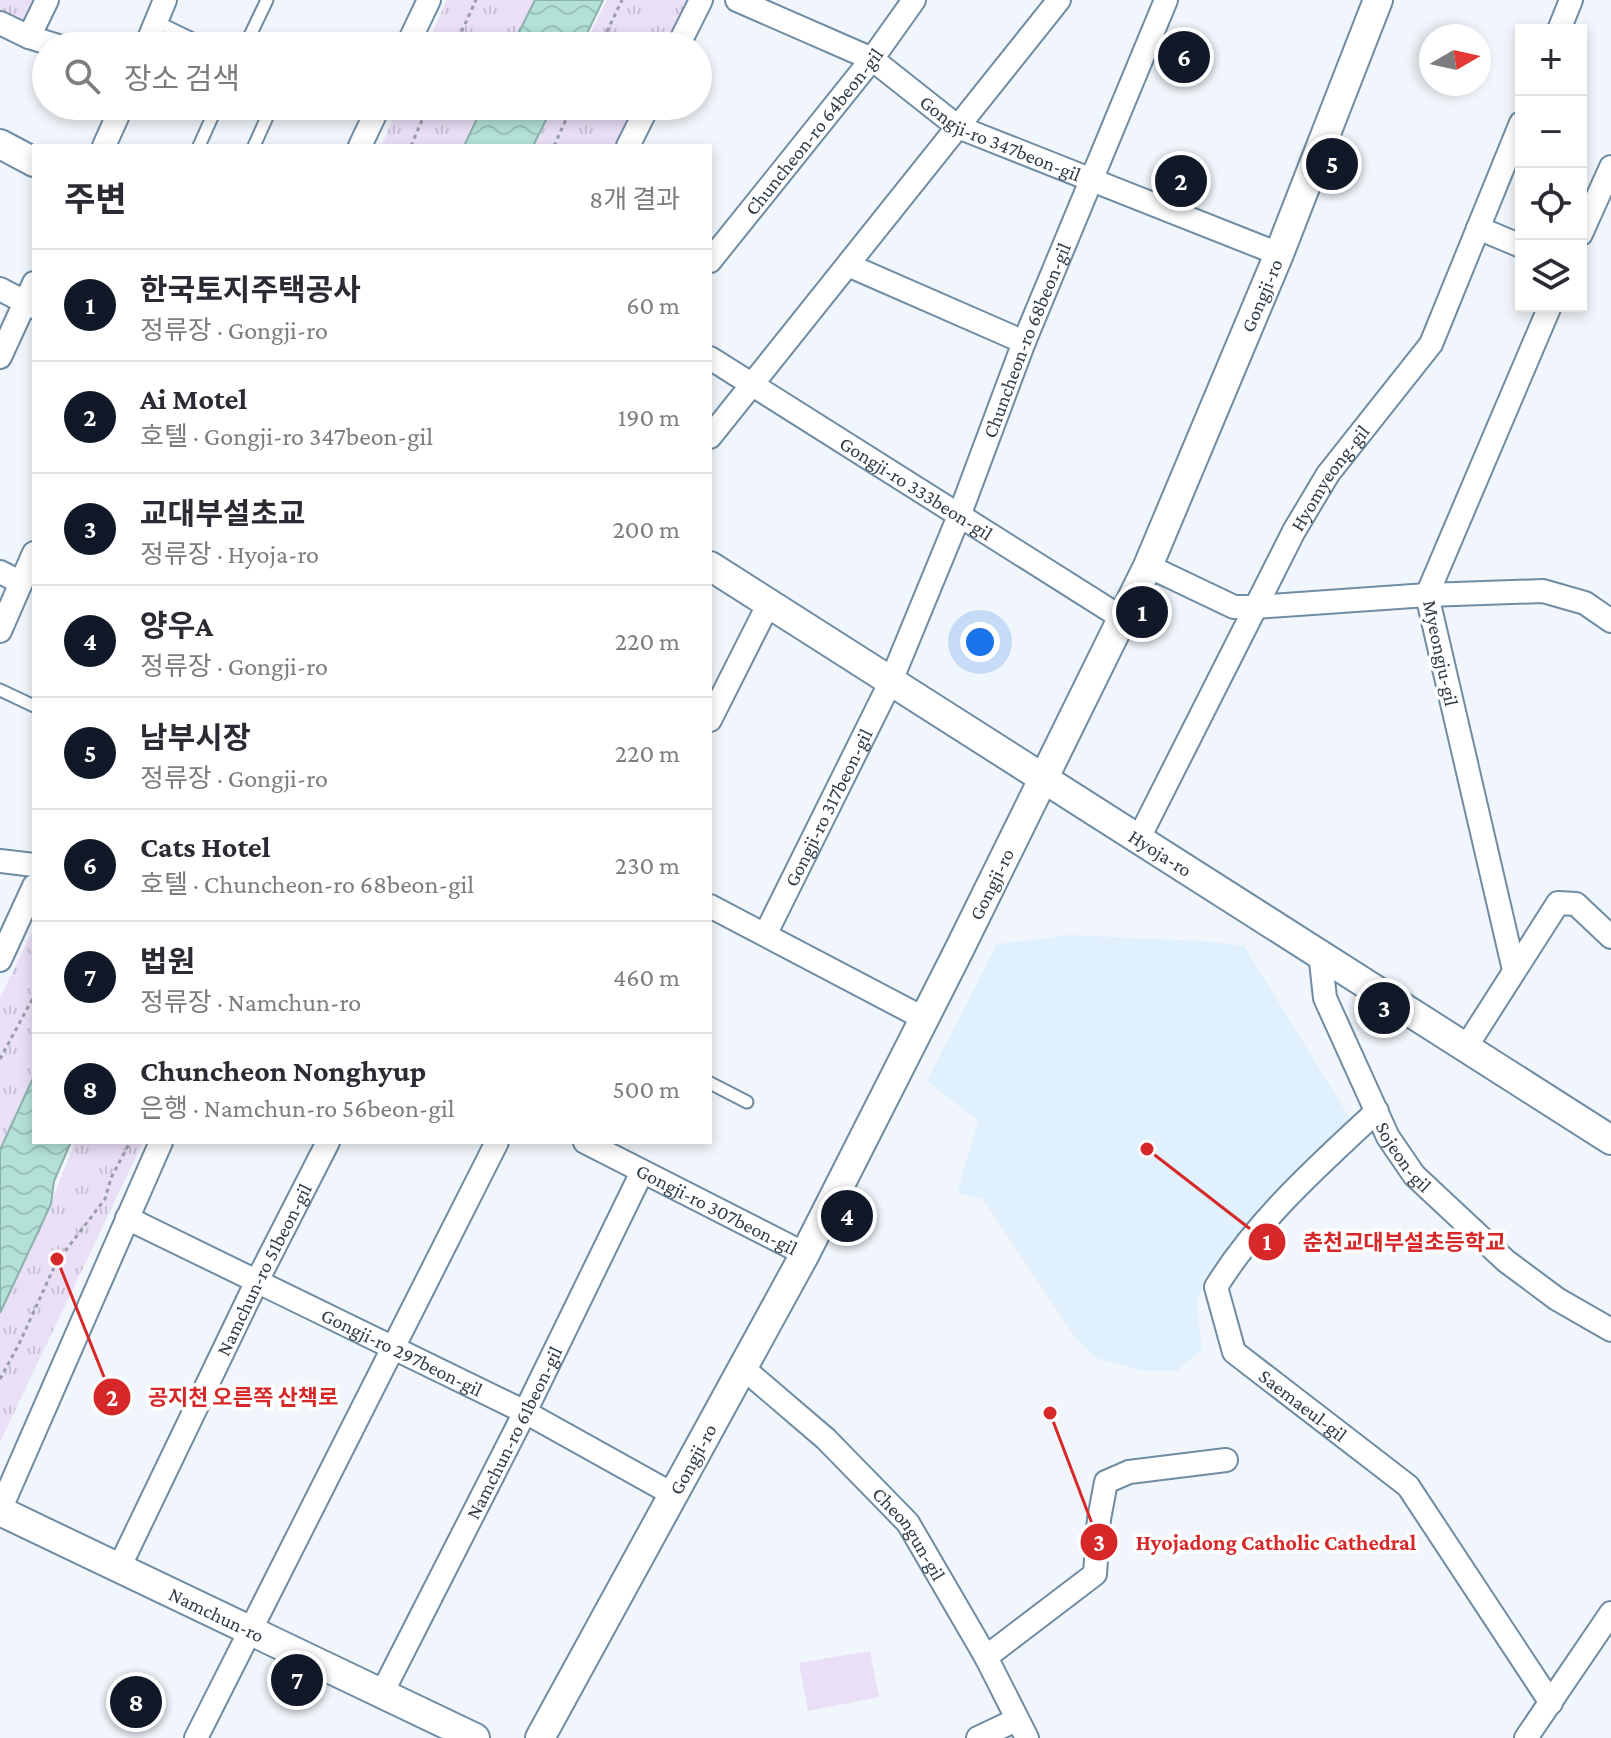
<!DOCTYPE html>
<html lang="ko">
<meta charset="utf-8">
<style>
body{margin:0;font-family:"Crimson Pro","Noto Sans KR",serif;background:#f7f7f7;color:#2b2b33}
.controls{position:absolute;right:24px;top:24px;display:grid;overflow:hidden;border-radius:0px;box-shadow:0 4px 12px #0003}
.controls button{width:72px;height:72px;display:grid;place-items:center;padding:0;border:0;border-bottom:2px solid #e1e1e2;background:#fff;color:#2b2b33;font:40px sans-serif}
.compass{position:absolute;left:1419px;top:24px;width:72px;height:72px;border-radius:50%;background:#fff;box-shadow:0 4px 12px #0003;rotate:81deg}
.you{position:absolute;left:980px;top:642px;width:28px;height:28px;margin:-20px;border:6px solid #fff;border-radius:50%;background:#1a73e8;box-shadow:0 0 0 12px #1a73e833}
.badge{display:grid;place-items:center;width:52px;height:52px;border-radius:50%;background:#111827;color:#fff;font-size:26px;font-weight:700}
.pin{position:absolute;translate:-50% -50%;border:4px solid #fff;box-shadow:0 2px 8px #0006}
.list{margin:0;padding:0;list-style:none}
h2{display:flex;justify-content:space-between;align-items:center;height:104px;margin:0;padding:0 32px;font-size:34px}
h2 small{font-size:26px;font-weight:400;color:#7c7c81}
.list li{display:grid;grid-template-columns:52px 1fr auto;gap:24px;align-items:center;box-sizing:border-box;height:112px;padding:0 32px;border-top:2px solid #e1e1e2}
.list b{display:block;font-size:30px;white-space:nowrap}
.list p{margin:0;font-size:26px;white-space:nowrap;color:#7c7c81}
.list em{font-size:26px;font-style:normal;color:#7c7c81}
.icon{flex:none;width:44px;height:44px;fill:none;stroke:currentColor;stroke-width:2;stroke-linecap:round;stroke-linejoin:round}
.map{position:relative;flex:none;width:1611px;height:1738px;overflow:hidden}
.search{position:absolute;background:#fff;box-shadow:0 4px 12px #0003;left:32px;top:32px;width:680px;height:88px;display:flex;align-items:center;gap:20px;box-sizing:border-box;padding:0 28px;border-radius:44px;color:#7c7c81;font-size:30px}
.panel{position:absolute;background:#fff;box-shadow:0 4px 12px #0003;left:32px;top:144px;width:680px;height:1000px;border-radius:0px}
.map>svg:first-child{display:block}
.built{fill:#e1f0fd}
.grass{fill:url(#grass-tufts)}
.garden{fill:#e9dff6}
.water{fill:url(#water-waves);stroke:#8cb0ab;stroke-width:2}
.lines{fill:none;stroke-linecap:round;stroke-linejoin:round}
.service-casing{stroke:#6f8ca3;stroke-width:15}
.minor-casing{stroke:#6f8ca3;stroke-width:26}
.tertiary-casing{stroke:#6f8ca3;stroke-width:32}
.path{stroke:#969fa7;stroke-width:3;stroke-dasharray:4 4;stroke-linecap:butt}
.service{stroke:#fff;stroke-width:11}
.minor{stroke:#fff;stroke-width:22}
.tertiary{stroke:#fff;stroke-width:28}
.labels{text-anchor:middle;stroke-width:7;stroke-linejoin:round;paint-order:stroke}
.street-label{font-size:20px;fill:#303d47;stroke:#fff}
.leader{fill:none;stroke:#d62828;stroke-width:3}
.callout-dot{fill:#d62828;stroke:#fff;stroke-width:3}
.mark-label{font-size:24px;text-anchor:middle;font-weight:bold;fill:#fff}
.callout-label{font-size:22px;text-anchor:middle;font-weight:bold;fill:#d62828;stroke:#fff;stroke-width:7;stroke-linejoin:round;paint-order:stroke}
</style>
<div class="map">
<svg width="1611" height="1738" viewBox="0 0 1611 1738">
<defs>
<pattern id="grass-tufts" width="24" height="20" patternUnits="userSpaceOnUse" patternTransform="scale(2)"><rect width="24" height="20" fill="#e9dff6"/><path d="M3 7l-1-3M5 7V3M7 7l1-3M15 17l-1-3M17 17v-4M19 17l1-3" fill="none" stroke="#c8c0d4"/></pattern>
<pattern id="water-waves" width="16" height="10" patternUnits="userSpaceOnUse" patternTransform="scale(2)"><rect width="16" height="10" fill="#b3e1d6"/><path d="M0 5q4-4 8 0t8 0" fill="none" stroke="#9ac2b9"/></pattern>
</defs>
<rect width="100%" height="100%" fill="#f0f6fb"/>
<path class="built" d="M1070,935L1202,941L1244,946L1353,1123L1208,1274L1197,1301L1202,1350L1176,1371L1140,1370L1096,1358L1075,1337L983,1199L957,1193L978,1121L927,1081L997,944Z"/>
<g class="grass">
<path d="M0,0H47L29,37L0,23Z"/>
<path d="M447,0H535L512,46H426Z"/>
<path d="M607,0H688L665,46H584Z"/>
<path d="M399,106H483L464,146H381Z"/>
<path d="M554,106H636L616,146H534Z"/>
<path d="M34,928V1076L0,1150V998Z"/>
<path d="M75,1142H143L0,1442V1313L51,1204Z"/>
</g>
<path class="garden" d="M870,1651L879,1697L808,1711L799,1663Z"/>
<g class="water">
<path d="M535,0H603L581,46H512Z"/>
<path d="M483,106H553L533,146H464Z"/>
<path d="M34,1076V1142H71L54,1181L51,1204L0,1313V1150Z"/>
</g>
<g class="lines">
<g class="service-casing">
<g id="service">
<path d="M155,21L207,46"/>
<path d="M245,46L267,0"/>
<path d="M199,146L217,106"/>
<path d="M254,146L272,106"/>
<path d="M0,690L34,706"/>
<path d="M710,1083L747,1102"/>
</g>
</g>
<g class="minor-casing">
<g id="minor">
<path id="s1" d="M737,0L872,59L958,127L1279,254"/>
<path d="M0,23L29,37L58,46"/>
<path d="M1559,30L1571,0"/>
<path d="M29,37L47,0"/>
<path d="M146,46L165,0"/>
<path d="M407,46L429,0"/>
<path d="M678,46L701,0"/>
<path d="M104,146L122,106"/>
<path d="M360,146L379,106"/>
<path d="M628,146L648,106"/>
<path d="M1478,228L1521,246"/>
<path d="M1581,234L1611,167"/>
<path id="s2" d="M710,261L872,59L914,0"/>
<path d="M848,265L1024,342"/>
<path d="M0,289L34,307"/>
<path d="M0,357L34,283"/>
<path id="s3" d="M710,358L1122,618"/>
<path d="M710,437L1059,0"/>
<path d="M1148,566L1234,607H1255L1427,595L1543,591L1585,603L1611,621"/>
<path d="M0,572L20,582"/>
<path d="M0,631L34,553"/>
<path d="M710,720L769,603"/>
<path id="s4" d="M1139,838L1294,531L1328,474L1431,344L1521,123"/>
<path d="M0,861L34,865"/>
<path d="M710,906L925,1019"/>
<path id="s5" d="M766,933L891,681L959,516L1024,342L1166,0"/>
<path id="s6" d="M1320,952L1325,998L1388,1137L1414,1175L1506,1261L1557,1299L1611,1330"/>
<path d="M0,960L34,886"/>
<path d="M1514,970L1427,595L1550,306"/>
<path d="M1466,1047L1558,903L1576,904L1611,937"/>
<path id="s7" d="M1377,1111C1319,1165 1258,1219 1216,1287L1234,1352L1408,1486L1551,1703"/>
<path id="s8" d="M585,1142L805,1254"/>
<path id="s9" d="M127,1218L525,1412L674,1495"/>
<path id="s10" d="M743,1368L826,1439L908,1523L986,1657L1027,1738"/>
<path d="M0,1510L161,1142"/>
<path id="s11" d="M118,1570L257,1281L328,1142"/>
<path d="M986,1657L1095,1574L1099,1519L1106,1482L1129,1472L1226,1460"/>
<path id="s12" d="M382,1693L525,1412L642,1172"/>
<path d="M196,1738L497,1142"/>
<path d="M978,1738L1016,1720"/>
<path d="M1526,1738L1611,1613"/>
</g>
</g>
<g class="tertiary-casing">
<g id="tertiary">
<path d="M0,144L34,162"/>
<path id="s13" d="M710,566L1611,1140"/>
<path id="s14" d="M0,1511L475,1738"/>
<path id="s15" d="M540,1738L805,1254L959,950L1148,566L1279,254L1378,0"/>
</g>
</g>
<g class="path">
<path d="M455,46L476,0"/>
<path d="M600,46L622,0"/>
<path d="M411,146L428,106"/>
<path d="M554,146L572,106"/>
<path d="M0,1059L34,996"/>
<path d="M0,1379L19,1344L56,1263L105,1199L111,1178L130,1142"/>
</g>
<use href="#service" class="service"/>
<use href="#minor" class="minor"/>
<use href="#tertiary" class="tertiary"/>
</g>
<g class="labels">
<g class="street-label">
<text dy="7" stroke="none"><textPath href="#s2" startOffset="166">Chuncheon-ro 64beon-gil</textPath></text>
<text dy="7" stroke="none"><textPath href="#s1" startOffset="300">Gongji-ro 347beon-gil</textPath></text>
<text dy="7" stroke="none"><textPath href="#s15" startOffset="1614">Gongji-ro</textPath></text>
<text dy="7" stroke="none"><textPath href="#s5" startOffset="648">Chuncheon-ro 68beon-gil</textPath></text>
<text dy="7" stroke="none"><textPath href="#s4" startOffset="408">Hyomyeong-gil</textPath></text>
<text dy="7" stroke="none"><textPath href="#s3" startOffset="244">Gongji-ro 333beon-gil</textPath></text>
<text transform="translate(1441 653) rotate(78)" y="7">Myeongju-gil</text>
<text dy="7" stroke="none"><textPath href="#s5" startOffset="140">Gongji-ro 317beon-gil</textPath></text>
<text dy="7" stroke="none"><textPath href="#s13" startOffset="534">Hyoja-ro</textPath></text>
<text dy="7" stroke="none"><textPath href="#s15" startOffset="966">Gongji-ro</textPath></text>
<text dy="7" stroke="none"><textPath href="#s6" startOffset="224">Sojeon-gil</textPath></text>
<text dy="7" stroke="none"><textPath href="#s8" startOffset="148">Gongji-ro 307beon-gil</textPath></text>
<text dy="7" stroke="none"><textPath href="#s11" startOffset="334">Namchun-ro 51beon-gil</textPath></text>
<text dy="7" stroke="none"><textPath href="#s9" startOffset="306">Gongji-ro 297beon-gil</textPath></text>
<text dy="7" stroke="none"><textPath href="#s7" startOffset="394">Saemaeul-gil</textPath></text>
<text dy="7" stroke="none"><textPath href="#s12" startOffset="292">Namchun-ro 61beon-gil</textPath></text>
<text dy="7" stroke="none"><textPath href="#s15" startOffset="318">Gongji-ro</textPath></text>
<text dy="7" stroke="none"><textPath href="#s10" startOffset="236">Cheongun-gil</textPath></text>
<text dy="7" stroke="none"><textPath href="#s14" startOffset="240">Namchun-ro</textPath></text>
</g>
</g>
<path class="leader" d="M1147 1149L1267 1242M57 1259L112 1397M1050 1413L1099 1542"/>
<g class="callout-dot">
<circle cx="1147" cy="1149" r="8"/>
<circle cx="57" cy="1259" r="8"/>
<circle cx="1050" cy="1413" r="8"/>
<circle cx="1267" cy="1242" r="20"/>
<circle cx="112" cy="1397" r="20"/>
<circle cx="1099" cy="1542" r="20"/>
</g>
<g class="mark-label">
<text x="1267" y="1250">1</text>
<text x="112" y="1406">2</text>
<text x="1099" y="1551">3</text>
</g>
<g class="callout-label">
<text x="1404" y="1250">춘천교대부설초등학교</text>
<text x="243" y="1405">공지천 오른쪽 산책로</text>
<text x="1276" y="1550">Hyojadong Catholic Cathedral</text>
</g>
</svg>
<div class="controls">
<button>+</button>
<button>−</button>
<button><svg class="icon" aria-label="locate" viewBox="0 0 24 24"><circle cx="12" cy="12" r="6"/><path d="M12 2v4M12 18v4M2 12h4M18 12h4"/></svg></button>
<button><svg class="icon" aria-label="layers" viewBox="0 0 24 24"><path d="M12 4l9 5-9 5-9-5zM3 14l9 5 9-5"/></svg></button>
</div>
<svg class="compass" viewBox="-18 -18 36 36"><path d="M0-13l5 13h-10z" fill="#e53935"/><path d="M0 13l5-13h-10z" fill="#7c7c81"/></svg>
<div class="you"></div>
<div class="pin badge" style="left:1142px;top:612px">1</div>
<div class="pin badge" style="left:1181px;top:181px">2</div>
<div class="pin badge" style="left:1384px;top:1008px">3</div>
<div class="pin badge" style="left:847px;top:1216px">4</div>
<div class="pin badge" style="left:1332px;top:164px">5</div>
<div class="pin badge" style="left:1184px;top:57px">6</div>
<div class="pin badge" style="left:297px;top:1680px">7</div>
<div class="pin badge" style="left:136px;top:1702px">8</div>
<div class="search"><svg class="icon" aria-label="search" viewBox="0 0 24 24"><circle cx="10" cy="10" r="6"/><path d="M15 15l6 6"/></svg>장소 검색</div>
<section class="panel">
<h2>주변<small>8개 결과</small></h2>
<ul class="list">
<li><span class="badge">1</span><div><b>한국토지주택공사</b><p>정류장 · Gongji-ro</p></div><em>60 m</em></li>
<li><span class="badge">2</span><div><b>Ai Motel</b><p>호텔 · Gongji-ro 347beon-gil</p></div><em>190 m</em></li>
<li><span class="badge">3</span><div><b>교대부설초교</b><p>정류장 · Hyoja-ro</p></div><em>200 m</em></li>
<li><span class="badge">4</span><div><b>양우A</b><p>정류장 · Gongji-ro</p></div><em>220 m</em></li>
<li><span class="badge">5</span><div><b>남부시장</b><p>정류장 · Gongji-ro</p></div><em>220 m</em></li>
<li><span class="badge">6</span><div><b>Cats Hotel</b><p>호텔 · Chuncheon-ro 68beon-gil</p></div><em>230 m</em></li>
<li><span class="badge">7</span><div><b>법원</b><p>정류장 · Namchun-ro</p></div><em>460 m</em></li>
<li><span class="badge">8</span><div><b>Chuncheon Nonghyup</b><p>은행 · Namchun-ro 56beon-gil</p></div><em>500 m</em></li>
</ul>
</section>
</div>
